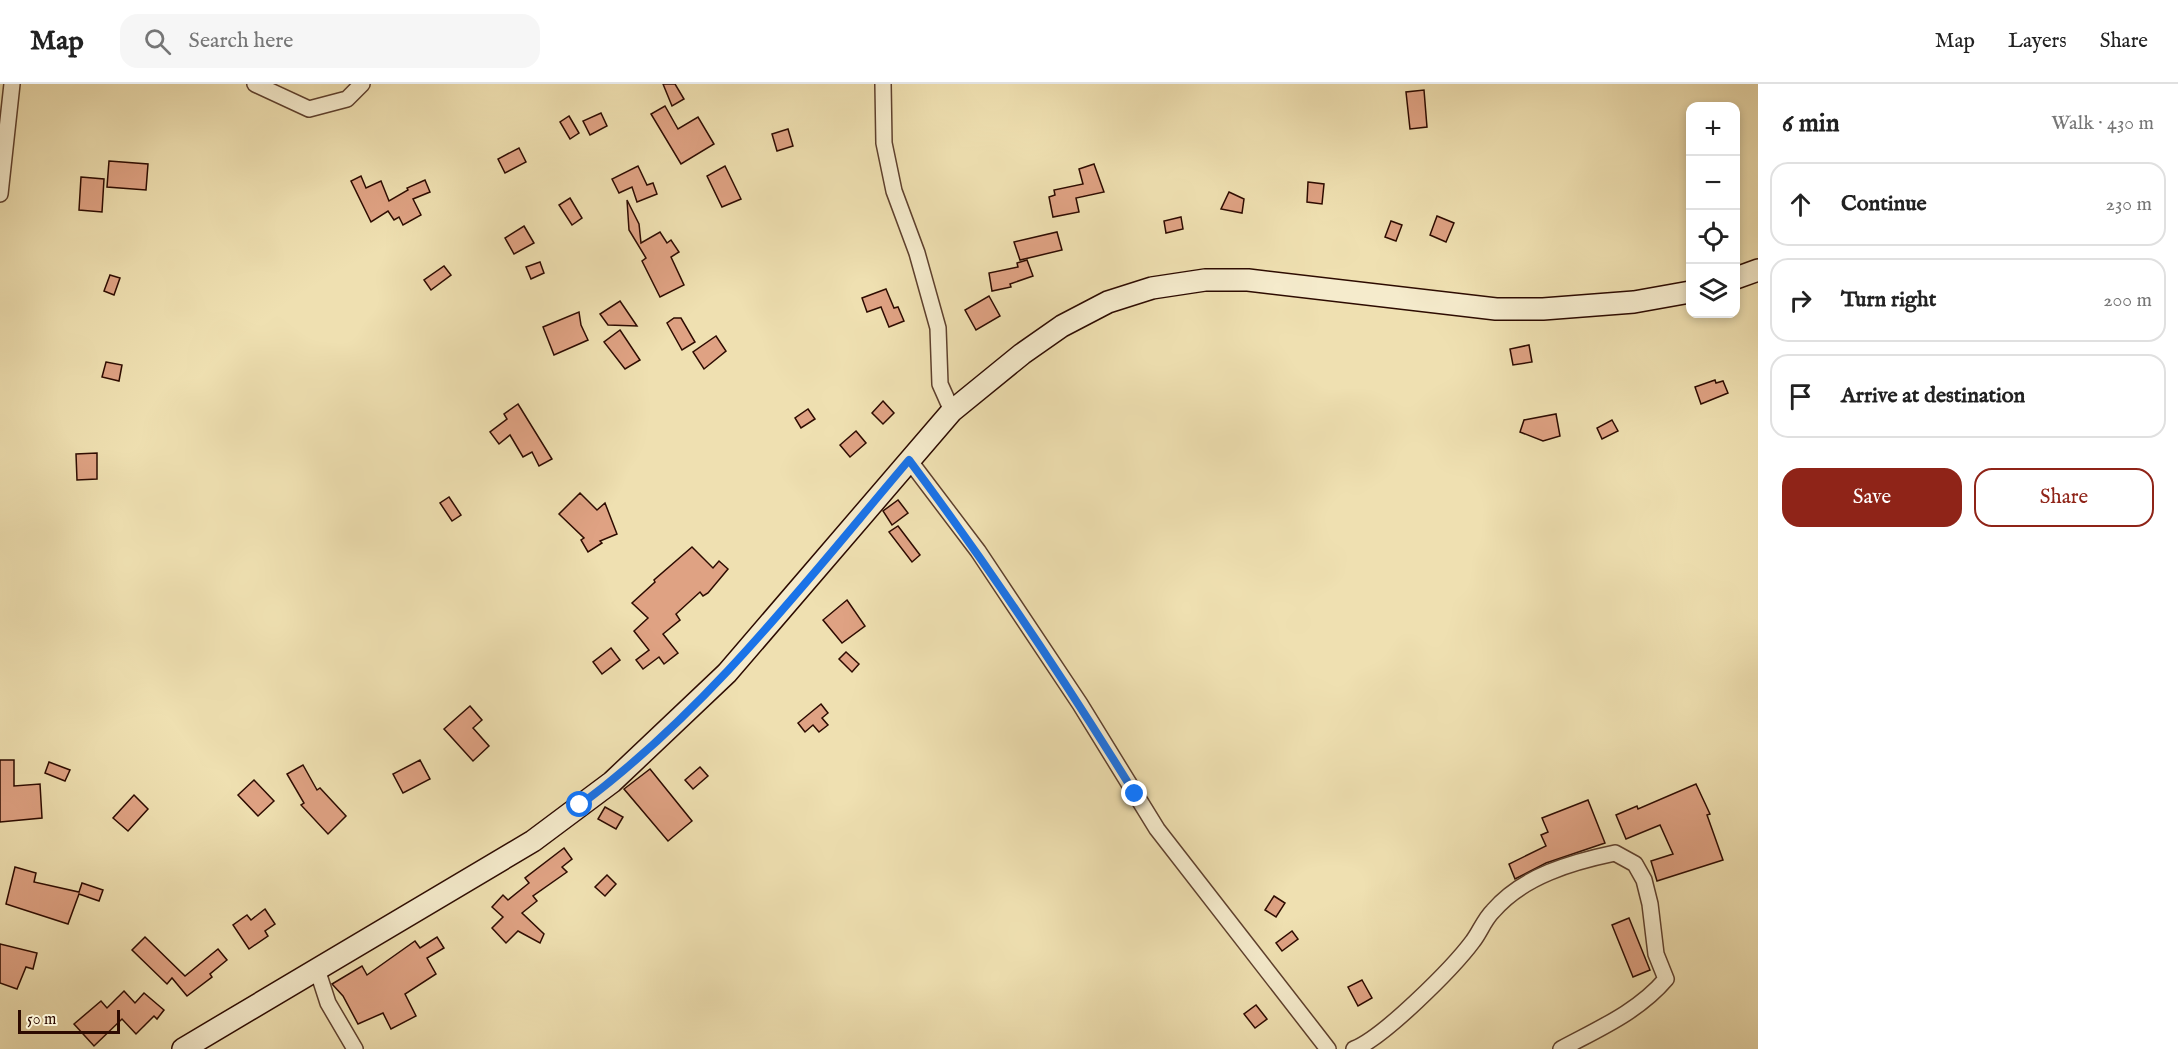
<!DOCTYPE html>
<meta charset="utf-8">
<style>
body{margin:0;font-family:"IM FELL English",serif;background:#f6f6f6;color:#222}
.controls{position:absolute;right:18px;top:18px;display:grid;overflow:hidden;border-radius:12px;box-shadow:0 3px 9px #0003}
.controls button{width:54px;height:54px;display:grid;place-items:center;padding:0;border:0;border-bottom:2px solid #e0e0e0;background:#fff;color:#222;font:30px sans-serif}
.scale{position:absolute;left:18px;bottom:15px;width:102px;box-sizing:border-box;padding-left:6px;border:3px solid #2d0b01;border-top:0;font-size:16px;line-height:21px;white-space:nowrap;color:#2d0b01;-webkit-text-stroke:4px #f5ebcc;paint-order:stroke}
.stop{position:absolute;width:18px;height:18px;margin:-14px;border:4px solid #1a73e8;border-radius:50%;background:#fff}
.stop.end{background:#1a73e8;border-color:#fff;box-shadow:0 2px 6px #0008}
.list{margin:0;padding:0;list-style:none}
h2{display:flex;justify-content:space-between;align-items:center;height:78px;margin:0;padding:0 24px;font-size:26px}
h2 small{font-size:20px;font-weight:400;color:#767676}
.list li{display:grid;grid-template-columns:39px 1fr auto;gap:18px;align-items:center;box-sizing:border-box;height:84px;margin:0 12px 12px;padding:0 12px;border:2px solid #e0e0e0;border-radius:18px}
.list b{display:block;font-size:22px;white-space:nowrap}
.list em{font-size:20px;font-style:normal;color:#767676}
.actions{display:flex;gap:12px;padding:18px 24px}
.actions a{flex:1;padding:14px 0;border:2px solid #8f2418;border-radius:18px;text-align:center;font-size:21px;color:#8f2418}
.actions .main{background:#8f2418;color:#fff}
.icon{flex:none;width:33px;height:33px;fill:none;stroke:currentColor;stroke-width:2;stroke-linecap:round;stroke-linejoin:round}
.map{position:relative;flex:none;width:1758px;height:965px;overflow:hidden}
header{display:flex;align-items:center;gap:36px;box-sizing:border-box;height:84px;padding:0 30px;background:#fff;border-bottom:2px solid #e0e0e0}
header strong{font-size:28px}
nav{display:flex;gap:33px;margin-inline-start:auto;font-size:21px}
.search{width:420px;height:54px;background:#f6f6f6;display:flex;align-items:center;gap:15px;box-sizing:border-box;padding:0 21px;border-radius:18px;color:#767676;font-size:22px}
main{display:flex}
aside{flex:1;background:#fff}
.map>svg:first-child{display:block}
.building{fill:#dfa283;stroke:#2d0b01;stroke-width:1.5}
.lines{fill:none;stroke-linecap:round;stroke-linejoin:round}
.street-casing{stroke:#5e402d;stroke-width:18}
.secondary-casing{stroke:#2d0b01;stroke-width:24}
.street{stroke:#f5ebcc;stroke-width:15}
.secondary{stroke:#f5ebcc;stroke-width:21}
.route{stroke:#1a73e8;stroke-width:8}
</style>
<header>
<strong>Map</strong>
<div class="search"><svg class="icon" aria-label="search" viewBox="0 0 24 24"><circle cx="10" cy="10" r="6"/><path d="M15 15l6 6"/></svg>Search here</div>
<nav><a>Map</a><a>Layers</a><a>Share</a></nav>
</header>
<main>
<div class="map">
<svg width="1758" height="965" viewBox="0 0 1758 965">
<rect width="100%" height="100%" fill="#efe0b1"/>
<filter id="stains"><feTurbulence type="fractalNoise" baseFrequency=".00333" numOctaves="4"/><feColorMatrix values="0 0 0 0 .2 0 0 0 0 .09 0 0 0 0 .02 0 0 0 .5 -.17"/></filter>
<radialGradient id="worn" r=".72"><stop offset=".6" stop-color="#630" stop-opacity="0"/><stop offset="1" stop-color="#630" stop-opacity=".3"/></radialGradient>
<g class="building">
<path d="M663,0H675L684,15L672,22Z"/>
<path d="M1424,6L1427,43L1410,45L1406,8Z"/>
<path d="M665,22L678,45L698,33L714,60L681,80L651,30Z"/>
<path d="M601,29L607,42L590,51L583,37Z"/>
<path d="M569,32L579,49L570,55L560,38Z"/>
<path d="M788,45L793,62L777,67L772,50Z"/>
<path d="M519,64L526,78L505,89L498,75Z"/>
<path d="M109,77L148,80L146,106L107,103Z"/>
<path d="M1094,80L1104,108L1076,114L1079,128L1053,133L1049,113L1055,111L1054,106L1083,100L1079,85Z"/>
<path d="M638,82L647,101L653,99L657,110L637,118L632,103L619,109L612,95Z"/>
<path d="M725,82L741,115L722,123L707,92Z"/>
<path d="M361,92L366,104L381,97L389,117L408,106L407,104L425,96L430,108L413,115L421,131L403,141L399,133L394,136L388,127L371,138L351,97Z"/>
<path d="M81,93L104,95L102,128L79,126Z"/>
<path d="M1308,98L1324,100L1322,120L1307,118Z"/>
<path d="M1229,108L1244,115L1242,129L1221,125Z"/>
<path d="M570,114L582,134L572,141L559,121Z"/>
<path d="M627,116L639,140L641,159L660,148L667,159L671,156L679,168L671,173L684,201L660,213L642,177L646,174L629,146Z"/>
<path d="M1437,132L1454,139L1446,158L1430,151Z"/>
<path d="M1181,133L1183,145L1166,149L1164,137Z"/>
<path d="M1391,137L1402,141L1396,157L1385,153Z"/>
<path d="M524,142L534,159L514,170L505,154Z"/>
<path d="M1057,148L1062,166L1020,176L1014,158Z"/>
<path d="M1027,176L1033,192L1010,200L1011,203L992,207L989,189L1018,183L1017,179Z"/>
<path d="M540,178L544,189L531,195L526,183Z"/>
<path d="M444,182L451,191L431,206L424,196Z"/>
<path d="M110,191L120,194L114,211L104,207Z"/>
<path d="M886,205L894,224L898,223L904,237L889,243L881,223L867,228L862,214Z"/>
<path d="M989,212L1000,232L976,246L965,226Z"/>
<path d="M620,217L637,242L608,241L600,230Z"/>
<path d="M579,228L581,241L588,256L554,271L543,243Z"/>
<path d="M674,234H681L695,258L682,266L667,239Z"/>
<path d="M620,246L640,276L625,285L604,258Z"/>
<path d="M716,252L726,267L704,285L693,268Z"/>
<path d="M1529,261L1532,278L1513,281L1510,265Z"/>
<path d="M106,278L122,281L119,297L102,293Z"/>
<path d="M1715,296L1716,299L1723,297L1728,309L1701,320L1695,303Z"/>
<path d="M883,317L894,329L883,340L872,329Z"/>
<path d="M518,320L552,375L539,382L532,368L523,373L510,351L499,360L490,348L507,335L504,330Z"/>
<path d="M808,325L815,335L801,344L795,334Z"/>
<path d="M1556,330L1560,352L1543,357L1520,348L1524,336Z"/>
<path d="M1612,336L1618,347L1602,355L1597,344Z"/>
<path d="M856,347L866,359L850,373L840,361Z"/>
<path d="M97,369V395L77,396L76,370Z"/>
<path d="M580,409L597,426L605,419L617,450L600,457L602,459L588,468L581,456L584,454L559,430Z"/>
<path d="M449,413L461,431L452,437L440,419Z"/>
<path d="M898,416L908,429L892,441L883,427Z"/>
<path d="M898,442L920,471L912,478L889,448Z"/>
<path d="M692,463L713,484L719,477L728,485L708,509L703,512L700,508L676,530L680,536L663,550L678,569L664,580L659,573L643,585L636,576L649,566L634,547L648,534L632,519L655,498L654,496Z"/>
<path d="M847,516L865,542L842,559L823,536Z"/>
<path d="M611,564L620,576L602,590L593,578Z"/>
<path d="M846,568L859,580L852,588L839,575Z"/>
<path d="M821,620L828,629L822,634L828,641L819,648L813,641L805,648L798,639Z"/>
<path d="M470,622L482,636L473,644L489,662L473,677L444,645Z"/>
<path d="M0,676H14V702L40,700L42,734L0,738Z"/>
<path d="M420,676L430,695L403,709L393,690Z"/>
<path d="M49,678L70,686L65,697L45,689Z"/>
<path d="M303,681L317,706L320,704L346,732L328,750L301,721L304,719L287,690Z"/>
<path d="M700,683L708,692L693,705L685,696Z"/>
<path d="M650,685L692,737L668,757L624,705Z"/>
<path d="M254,696L274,717L258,732L238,711Z"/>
<path d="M1696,700L1710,730L1707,731L1723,776L1657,797L1651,777L1673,770L1660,741L1626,755L1616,731L1637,722L1638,725Z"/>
<path d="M134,711L148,725L128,747L113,734Z"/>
<path d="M1588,716L1605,759L1546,779L1515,795L1509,780L1546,762L1541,751L1548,748L1542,734Z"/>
<path d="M605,723L623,733L616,745L598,735Z"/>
<path d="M564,764L572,775L562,783L567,788L533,812L537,817L522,829L544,850L540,859L518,847L506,859L492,844L503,833L492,823L503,811L508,816L529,799L525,794Z"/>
<path d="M15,783L36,789L34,798L79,808L82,799L103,806L99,817L79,810L68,840L6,820Z"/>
<path d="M607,791L616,800L605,812L595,803Z"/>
<path d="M1274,812L1285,819L1276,833L1265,826Z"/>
<path d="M265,825L275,840L265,847L268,852L249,865L233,841L247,831L251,836Z"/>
<path d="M1629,834L1650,886L1633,893L1612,841Z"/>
<path d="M1292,847L1298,855L1282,867L1276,859Z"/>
<path d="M145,853L185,892L218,865L227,876L210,890L212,893L187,912L172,894L167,900L132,866Z"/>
<path d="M437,853L444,864L427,874L436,890L405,910L416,932L391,945L383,929L358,940L343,912L332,900L362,882L367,891L415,857L420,864Z"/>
<path d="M0,860L37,869L33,885L26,883L17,905L0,899Z"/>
<path d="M1362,896L1372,914L1358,922L1348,903Z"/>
<path d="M124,907L135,919L144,909L164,926L157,935L154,932L136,950L122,935L94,962L74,940L101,917L107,924Z"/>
<path d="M1256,921L1267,935L1255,944L1244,930Z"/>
</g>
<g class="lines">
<g class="street-casing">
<g id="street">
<path d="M255,0L309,25L347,15L362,0"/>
<path d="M883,0L884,59L894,107L917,169L938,244L940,300L952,327"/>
<path d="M0,110L12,0"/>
<path d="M909,376L978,467L1080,620L1157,745L1328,965"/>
<path d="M317,885L328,919L355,965"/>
<path d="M1354,965C1383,954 1453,884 1473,857C1480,848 1484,836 1493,827C1523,792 1572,778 1615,769L1635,780L1644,796L1650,820L1656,870L1666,895C1638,928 1598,945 1561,965"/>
</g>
</g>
<g class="secondary-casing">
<g id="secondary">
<path d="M1736,194L1758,186"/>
<path d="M183,965L533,757L612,698L727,589L952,327L1022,270L1062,242L1108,218L1152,204L1205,196H1248L1496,225H1543L1634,218L1690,208"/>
</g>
</g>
<use href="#street" class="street"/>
<use href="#secondary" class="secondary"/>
</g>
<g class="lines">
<path class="route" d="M580,721C708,626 807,496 909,376C990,484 1064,595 1135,710"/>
</g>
<rect width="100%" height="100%" filter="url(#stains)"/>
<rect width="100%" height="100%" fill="url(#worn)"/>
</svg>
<div class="controls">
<button>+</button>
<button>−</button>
<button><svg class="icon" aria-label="locate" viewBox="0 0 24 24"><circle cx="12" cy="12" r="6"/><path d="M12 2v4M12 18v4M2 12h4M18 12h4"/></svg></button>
<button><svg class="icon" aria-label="layers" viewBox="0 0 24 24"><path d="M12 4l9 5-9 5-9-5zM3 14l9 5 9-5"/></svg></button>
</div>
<div class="scale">50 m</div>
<div class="stop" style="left:580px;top:721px"></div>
<div class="stop end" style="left:1135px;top:710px"></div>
</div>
<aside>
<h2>6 min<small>Walk · 430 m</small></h2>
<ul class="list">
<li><svg class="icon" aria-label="ahead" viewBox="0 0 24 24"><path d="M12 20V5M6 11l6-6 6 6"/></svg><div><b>Continue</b></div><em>230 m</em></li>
<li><svg class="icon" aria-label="right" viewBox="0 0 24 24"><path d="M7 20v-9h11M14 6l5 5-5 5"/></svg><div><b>Turn right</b></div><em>200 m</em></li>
<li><svg class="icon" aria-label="arrive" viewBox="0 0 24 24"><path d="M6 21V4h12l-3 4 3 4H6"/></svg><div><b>Arrive at destination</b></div></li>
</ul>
<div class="actions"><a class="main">Save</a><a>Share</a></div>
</aside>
</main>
